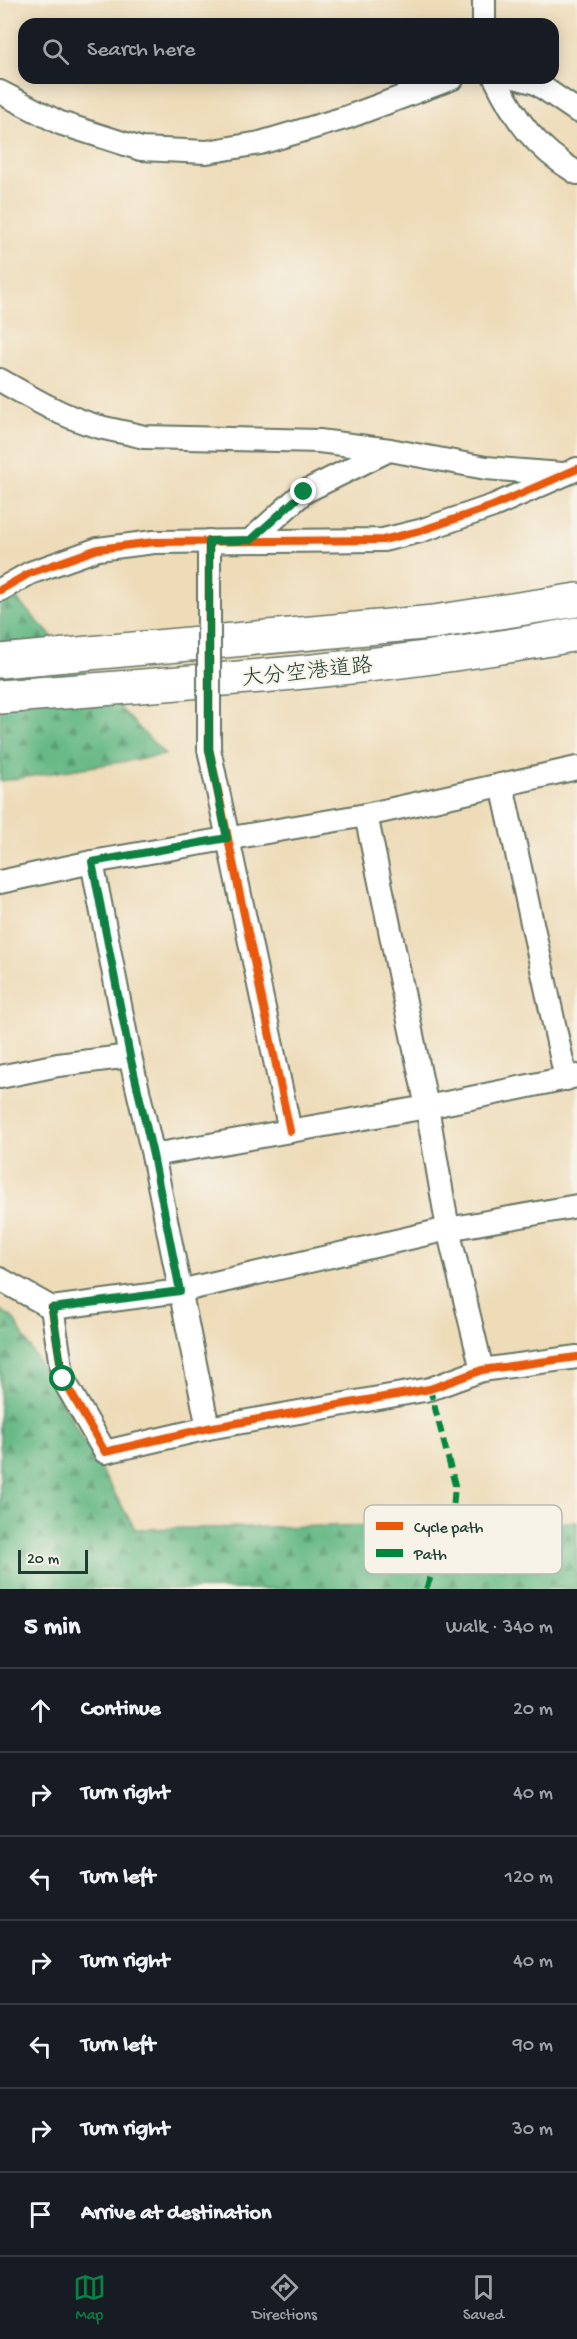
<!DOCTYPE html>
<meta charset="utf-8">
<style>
body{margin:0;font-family:"Gochi Hand","Klee One",sans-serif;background:#242831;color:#f1f3f6}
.scale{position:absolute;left:18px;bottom:15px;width:70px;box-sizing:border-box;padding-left:6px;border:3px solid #1f3d34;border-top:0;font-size:16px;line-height:21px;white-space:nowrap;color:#1f3d34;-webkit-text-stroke:4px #f7f3e8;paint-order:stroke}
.stop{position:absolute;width:18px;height:18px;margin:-14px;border:4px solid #0b8043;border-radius:50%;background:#fff}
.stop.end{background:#0b8043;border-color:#fff;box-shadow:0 2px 6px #0008}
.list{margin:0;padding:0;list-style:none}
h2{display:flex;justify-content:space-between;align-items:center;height:78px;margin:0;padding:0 24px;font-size:26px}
h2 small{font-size:20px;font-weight:400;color:#9ea1a6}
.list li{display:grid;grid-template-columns:39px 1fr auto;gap:18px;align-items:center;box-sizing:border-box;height:84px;padding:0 24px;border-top:2px solid #363941}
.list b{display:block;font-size:22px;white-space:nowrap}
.list em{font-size:20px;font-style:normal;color:#9ea1a6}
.icon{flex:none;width:33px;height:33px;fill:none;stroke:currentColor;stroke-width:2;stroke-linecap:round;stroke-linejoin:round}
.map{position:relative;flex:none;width:577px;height:1589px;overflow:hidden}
.search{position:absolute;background:#171b24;box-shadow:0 3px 15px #0003;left:18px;right:18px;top:18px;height:66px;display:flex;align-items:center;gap:15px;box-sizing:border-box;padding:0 21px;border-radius:18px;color:#9ea1a6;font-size:22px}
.sheet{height:666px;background:#171b24}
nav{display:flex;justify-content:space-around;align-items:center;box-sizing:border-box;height:84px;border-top:2px solid #363941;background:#171b24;font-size:16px;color:#9ea1a6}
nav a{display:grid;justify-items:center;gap:3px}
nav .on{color:#0b8043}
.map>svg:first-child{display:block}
.forest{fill:url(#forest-firs);stroke:#447b5d;stroke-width:1.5}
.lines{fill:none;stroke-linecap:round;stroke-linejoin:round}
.minor-casing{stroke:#677563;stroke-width:26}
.highway-casing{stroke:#677563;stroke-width:36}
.minor{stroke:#fff;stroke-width:22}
.highway{stroke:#fff;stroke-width:33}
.minor-bridge-casing{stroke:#677563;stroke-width:26;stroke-linecap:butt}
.minor-bridge{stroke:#fff;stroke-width:22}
.quiet{stroke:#00873e;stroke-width:6;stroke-dasharray:12 6;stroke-linecap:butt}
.cycleway-casing{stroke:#f7f3e8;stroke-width:11}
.cycleway{stroke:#e8590c;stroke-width:8}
.route{stroke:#0b8043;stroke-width:8}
.labels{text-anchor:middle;stroke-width:4.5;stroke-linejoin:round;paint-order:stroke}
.street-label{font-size:22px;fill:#1f3d34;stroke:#f7f3e8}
.key{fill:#f7f3e8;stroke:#b6bcb2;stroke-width:1.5}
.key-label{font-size:16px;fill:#1f3d34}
</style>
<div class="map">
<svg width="577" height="1589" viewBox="0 0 577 1589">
<defs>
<pattern id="forest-firs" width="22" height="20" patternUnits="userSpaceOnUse" patternTransform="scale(1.5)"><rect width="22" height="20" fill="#68b986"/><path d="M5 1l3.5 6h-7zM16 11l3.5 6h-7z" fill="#55986e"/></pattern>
</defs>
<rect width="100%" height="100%" fill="#f7f3e8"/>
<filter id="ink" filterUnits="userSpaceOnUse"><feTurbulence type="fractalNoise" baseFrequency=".0167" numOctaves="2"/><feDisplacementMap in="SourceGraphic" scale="12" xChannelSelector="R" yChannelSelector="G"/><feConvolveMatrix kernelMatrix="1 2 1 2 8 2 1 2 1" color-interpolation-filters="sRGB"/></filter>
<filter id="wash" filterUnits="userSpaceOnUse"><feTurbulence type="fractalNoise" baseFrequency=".008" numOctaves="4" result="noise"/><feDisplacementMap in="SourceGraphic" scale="24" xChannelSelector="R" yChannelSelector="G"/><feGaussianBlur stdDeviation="1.35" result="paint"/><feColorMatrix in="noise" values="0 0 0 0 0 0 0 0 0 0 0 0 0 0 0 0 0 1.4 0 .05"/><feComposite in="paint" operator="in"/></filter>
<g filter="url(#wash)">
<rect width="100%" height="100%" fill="#eedcb9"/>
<g class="forest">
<path d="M0,582L165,755L0,781Z"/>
<path d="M0,1310L13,1318L135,1529L577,1522V1589H0Z"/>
</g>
</g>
<g filter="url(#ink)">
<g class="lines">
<g class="minor-casing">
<g id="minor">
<path d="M484,0V24"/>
<path d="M495,78C516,121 535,147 577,173"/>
<path d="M518,78L536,83L577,111"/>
<path d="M0,92L60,123L141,149L207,152L260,143L348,117L453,78"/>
<path d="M0,380C30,397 60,415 93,425C109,430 127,432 144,437L319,441L390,450L486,468L562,474"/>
<path d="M251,540L304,492L389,450"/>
<path d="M209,541V599"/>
<path d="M0,590L30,573L98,549L154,542L383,540L420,531L493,506L577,469"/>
<path d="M209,749L290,1131"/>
<path d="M502,785L566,1079"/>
<path d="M366,815L427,1107L448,1229L482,1370"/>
<path d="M92,862L130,1056L153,1155L208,1428"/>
<path d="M0,882L92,862L366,815L577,768"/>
<path d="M0,1077L58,1065L130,1056"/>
<path d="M153,1155L427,1107L577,1076"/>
<path d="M0,1279L52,1308L180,1291L448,1229L577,1206"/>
<path d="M52,1308L63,1379L105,1452L208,1428L430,1389L482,1370L577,1357"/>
</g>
</g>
<g class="highway-casing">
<g id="highway">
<path d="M0,661L434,622L577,600"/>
<path d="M0,697C192,682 387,670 577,634"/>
</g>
</g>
<use href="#minor" class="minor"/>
<use href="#highway" class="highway"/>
<g class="minor-bridge-casing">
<path id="minor-bridge" d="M209,599V749"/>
</g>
<use href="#minor-bridge" class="minor-bridge"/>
<path class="quiet" d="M426,1589L452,1524L455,1485L430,1389"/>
<g class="cycleway-casing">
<g id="cycleway">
<path d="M209,541V749L290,1131"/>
<path d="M0,590L30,573L98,549L154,542L383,540L420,531L493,506L577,469"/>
<path d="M52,1308L63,1379L105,1452L208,1428L430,1389L482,1370L577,1357"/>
</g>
</g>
<use href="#cycleway" class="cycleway"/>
</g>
</g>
<g class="lines" filter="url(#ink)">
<path class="route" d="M63,1379L52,1308L180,1291L153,1155L130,1056L92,862L227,838L209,749V541L251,540L304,492"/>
</g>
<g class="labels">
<g class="street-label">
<text transform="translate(307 670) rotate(-6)" y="8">大分空港道路</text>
</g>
</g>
<rect x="364" y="1505" width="198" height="69" rx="9" class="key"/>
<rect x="376" y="1522" width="27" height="8" fill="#e8590c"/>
<rect x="376" y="1549" width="27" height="8" fill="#00873e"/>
<g class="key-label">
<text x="414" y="1532">Cycle path</text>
<text x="414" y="1559">Path</text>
</g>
</svg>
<div class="scale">20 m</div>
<div class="stop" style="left:63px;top:1379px"></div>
<div class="stop end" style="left:304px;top:492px"></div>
<div class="search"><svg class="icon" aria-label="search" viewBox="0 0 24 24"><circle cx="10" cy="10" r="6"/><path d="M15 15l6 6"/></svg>Search here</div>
</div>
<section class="sheet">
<h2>5 min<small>Walk · 340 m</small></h2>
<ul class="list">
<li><svg class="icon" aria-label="ahead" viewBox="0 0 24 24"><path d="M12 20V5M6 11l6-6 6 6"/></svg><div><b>Continue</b></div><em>20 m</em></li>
<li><svg class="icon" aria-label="right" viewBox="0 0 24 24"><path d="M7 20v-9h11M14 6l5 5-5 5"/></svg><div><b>Turn right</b></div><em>40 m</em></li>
<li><svg class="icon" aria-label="left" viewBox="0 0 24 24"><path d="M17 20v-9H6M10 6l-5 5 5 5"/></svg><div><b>Turn left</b></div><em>120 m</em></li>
<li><svg class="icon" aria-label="right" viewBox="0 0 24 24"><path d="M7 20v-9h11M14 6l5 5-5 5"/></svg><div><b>Turn right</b></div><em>40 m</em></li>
<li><svg class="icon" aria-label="left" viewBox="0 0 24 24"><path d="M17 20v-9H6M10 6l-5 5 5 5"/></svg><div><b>Turn left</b></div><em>90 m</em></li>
<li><svg class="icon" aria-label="right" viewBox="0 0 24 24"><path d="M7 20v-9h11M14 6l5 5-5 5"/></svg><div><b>Turn right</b></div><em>30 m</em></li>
<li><svg class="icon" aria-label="arrive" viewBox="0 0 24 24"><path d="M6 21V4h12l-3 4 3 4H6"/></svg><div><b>Arrive at destination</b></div></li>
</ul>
</section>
<nav>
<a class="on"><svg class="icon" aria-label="map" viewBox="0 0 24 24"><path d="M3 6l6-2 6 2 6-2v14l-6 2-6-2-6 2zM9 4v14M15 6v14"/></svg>Map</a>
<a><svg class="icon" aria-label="directions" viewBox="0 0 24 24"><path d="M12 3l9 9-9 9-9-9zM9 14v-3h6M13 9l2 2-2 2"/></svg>Directions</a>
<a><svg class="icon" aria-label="saved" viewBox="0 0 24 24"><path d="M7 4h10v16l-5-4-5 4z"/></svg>Saved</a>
</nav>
